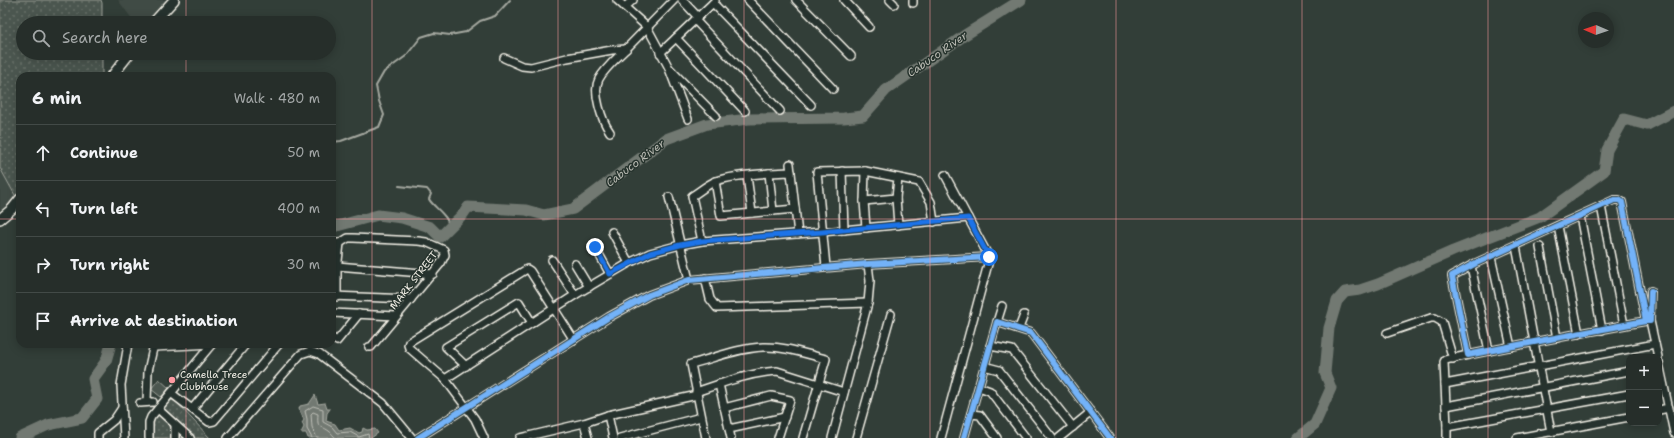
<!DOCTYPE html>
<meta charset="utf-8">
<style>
body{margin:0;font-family:"Shantell Sans",sans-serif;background:#2e3632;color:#f1f3f6}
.controls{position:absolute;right:12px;bottom:12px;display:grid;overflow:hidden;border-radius:8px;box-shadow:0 2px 10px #0003}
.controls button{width:36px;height:36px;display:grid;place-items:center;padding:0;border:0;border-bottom:1px solid #424a47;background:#262e2a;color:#f1f3f6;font:20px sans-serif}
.compass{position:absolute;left:1578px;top:12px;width:36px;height:36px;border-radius:50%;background:#262e2a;box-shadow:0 2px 10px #0003;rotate:272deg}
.stop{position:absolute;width:12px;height:12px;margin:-9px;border:3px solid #1a73e8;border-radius:50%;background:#fff}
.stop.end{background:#1a73e8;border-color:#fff;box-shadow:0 1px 4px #0008}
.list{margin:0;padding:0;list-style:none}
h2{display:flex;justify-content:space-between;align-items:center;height:52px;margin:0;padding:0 16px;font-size:17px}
h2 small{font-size:13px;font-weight:400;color:#a4a8a8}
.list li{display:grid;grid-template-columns:26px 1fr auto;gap:12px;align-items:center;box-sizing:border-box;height:56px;padding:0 16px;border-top:1px solid #424a47}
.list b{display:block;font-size:15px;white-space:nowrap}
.list em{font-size:13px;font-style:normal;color:#a4a8a8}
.icon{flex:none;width:22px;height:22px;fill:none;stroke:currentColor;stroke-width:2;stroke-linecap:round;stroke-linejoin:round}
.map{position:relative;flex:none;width:1674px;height:438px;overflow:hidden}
.search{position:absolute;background:#262e2a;box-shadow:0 2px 10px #0003;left:16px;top:16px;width:320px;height:44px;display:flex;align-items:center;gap:10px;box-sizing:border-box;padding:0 14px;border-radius:22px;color:#a4a8a8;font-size:15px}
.panel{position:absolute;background:#262e2a;box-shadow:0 2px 10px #0003;left:16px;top:72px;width:320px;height:276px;border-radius:12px}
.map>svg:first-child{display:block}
.built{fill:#404b44}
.grass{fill:url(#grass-dots);stroke:#a0a49c}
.pitch{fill:#4c564f;stroke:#a0a49c}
.water{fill:#727972;stroke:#a6a9a1}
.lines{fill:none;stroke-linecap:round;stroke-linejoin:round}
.shore{stroke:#c0c1b9;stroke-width:1}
.stream{stroke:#a6a9a1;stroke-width:2}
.river{stroke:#727972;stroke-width:11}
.minor-casing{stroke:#f4f1e8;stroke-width:10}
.major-casing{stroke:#f4f1e8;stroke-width:12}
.minor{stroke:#26332d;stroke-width:7}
.major{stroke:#26332d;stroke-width:9}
.cycleway-casing{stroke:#26332d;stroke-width:8}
.cycleway{stroke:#73b2f8;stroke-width:6}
.route{stroke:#1a73e8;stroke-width:5}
.grid{fill:none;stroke:#ff9aa2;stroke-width:1;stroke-opacity:0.55}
.poi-dot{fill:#ff9aa2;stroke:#26332d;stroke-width:1.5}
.labels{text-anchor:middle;stroke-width:3;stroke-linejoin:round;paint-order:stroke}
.street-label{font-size:10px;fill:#f4f1e8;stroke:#26332d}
.poi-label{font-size:10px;fill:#f4f1e8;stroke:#26332d;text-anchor:start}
.water-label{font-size:11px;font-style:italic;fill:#babbb3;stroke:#26332d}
</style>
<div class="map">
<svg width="1674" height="438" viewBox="0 0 1674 438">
<defs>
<pattern id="grass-dots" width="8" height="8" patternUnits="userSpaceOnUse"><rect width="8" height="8" fill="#4c564f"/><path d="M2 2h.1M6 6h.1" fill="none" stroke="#666f68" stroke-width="1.8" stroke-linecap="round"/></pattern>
</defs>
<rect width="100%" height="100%" fill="#323e38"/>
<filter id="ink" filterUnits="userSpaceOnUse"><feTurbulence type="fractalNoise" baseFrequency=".025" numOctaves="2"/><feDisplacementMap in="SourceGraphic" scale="8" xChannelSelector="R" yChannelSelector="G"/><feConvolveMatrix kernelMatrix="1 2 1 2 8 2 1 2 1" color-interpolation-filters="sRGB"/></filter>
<g filter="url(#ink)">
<g class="built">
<path d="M118,0H167L145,23H135Z"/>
<path d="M0,168L16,197L0,219Z"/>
</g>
<g class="grass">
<path d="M0,0H101L102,3V23H23V53H102V76H20V192L16,197L0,168Z"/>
<path d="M172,400L176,402L210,438H153L154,417L168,401Z"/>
</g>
<path class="pitch" d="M159,379L169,388L161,397L151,389Z"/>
<path class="water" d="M315,395L318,404L325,403L327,409H330L327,413L326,421L335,424L339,430L350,428L359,433L362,432L363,428L367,430L375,429L378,433L371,438H308L306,433H301L304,427L302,423L304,420L299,409L300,406L309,404Z"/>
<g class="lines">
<g class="shore">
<path d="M312,438L307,429V419L305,411L313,406L323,409V422L332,427L337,433L350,432L359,437L368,434L369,438"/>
<path d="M317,438L312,427L311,414L313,412L318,414C317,429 319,424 329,431C332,433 333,436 336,438"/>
</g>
<g class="stream">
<path d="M332,142L341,141L379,127L384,115L379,101L376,86L384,72L406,56L421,37L434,33L450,35L466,32L480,21L495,16L510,0"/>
<path d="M399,186L427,189L431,194L429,199C432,206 450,217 448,225C448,227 445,231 443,233"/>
</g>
<g class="river">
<path d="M332,225L337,226L378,215L402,218L430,227L440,237L464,213L468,207L526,210L544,215L573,209L666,139L707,124L749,119L844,118L863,116L886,90L965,35L1021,0"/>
<path d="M20,438L48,425L82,418L97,399L93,379L106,361L111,344"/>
<path d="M1298,438L1315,424L1331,388L1325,373L1329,328L1337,301L1345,292L1360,290L1378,284L1453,251L1540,217L1604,171L1607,150L1624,119L1647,125L1674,111"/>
</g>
<g class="minor-casing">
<g id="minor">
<path d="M617,0L647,27L668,66L688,119"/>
<path d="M682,0L698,17"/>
<path d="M748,0L833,89"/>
<path d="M796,0L851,56"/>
<path d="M844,0L869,27"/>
<path d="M890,0L894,4"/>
<path d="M913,0V3"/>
<path d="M713,3L811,105"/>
<path d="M625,7L633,0"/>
<path d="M695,20L780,111"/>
<path d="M676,38L745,111"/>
<path d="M660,53L715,1"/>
<path d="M504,58L522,66L531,67L567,58L612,50L626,49L674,0"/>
<path d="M670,69L716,116"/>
<path d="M610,132C602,121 592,92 599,79C605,68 617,58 626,49"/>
<path d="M790,164L798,234"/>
<path d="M842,171L844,230"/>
<path d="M865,171L864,201L866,228"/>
<path d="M769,173L773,211"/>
<path d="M747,176L752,213"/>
<path d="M715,181L721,216L795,209"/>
<path d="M669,197L689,280"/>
<path d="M864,201L896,198"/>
<path d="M1601,206L1624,325"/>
<path d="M1580,216L1602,330"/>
<path d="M898,225L896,198L898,178"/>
<path d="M1558,226L1579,334"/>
<path d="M612,232L629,263"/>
<path d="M702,241L692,196C700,191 708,184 716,181C735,174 771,173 791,172"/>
<path d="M332,243H340"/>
<path d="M340,243L348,238H353L418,241L426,242L444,250L445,255L441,263L371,347H369"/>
<path d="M1516,246L1551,432"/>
<path d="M595,247L610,274"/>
<path d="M1540,247L1557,338"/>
<path d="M1491,257L1511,347"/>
<path d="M552,260L575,295"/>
<path d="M575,264L589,287"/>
<path d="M337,266L433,274"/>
<path d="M1471,266L1489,351"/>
<path d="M826,267L817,172L865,171L919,182L931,202L934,222"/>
<path d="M705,278L710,299L717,308L868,303"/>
<path d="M332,296L411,299"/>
<path d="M337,297V270L340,243"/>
<path d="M332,313L396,316"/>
<path d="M1646,321L1622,202L1619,200H1614L1476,263L1452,276L1468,355C1527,343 1587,332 1646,321H1650L1651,291"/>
<path d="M1650,321L1658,357"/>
<path d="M997,322L1002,306"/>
<path d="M1019,328L1024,315"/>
<path d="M1387,333L1431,318H1435L1442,322L1453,359"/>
<path d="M332,338L337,341L359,314"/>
<path d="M990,346L1012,350L1073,427"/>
<path d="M154,347L212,344"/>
<path d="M1659,363L1674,433"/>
<path d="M466,366L446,347L519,302L532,323"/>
<path d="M984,366L999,370L1052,438"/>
<path d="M445,379L575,295L629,263L650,253L680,245L702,241L822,232L968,218"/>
<path d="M719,384L731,438"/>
<path d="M1445,384L1444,362L1445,360L1468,355"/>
<path d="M979,387L990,391L1026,438"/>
<path d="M696,392C722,383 749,373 777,371L844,392"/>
<path d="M171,393L209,422L214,421L279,344"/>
<path d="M147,402L148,371L154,344"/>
<path d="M140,403L153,402"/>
<path d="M1446,406L1445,384L1655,344"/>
<path d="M724,408L771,396L790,400L778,438"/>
<path d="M158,409L190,438"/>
<path d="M192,409L246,344"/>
<path d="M1659,410L1669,408"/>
<path d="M971,414L980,415L997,438"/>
<path d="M608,415L613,438"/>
<path d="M584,423L588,438"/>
<path d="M1447,427L1446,406L1629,371"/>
<path d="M729,429L785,417"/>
<path d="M98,438V433L114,420L122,408"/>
<path d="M124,438L121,385L128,344"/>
<path d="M149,438V422L151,417L212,344"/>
<path d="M175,438V426"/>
<path d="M228,438L301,354L310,351L319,354L383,403L412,438"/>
<path d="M418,438L609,317L649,295L689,280L868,264L989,257"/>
<path d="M484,438L475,419L445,379L409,348L408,345L409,342L527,269L530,271L574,340"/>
<path d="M520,438L584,423L608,415L697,395"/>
<path d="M620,438L701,417"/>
<path d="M706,438L691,364C714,358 739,348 763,347C784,346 806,354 826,359L803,438"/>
<path d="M832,438L868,303L870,281L868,264"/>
<path d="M856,438L891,314"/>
<path d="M941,438L988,264L989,257L945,175"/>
<path d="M964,438L997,322L1031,333L1110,438"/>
<path d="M1059,438L1091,412"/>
<path d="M1447,438V427L1629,394"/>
<path d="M1517,438L1629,417"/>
</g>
</g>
<g class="major-casing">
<g id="major">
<path d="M153,23L174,0"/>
<path d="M112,76L130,53"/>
<path d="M0,219L12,209L20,199"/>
</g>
</g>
<use href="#minor" class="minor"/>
<use href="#major" class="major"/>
<g class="cycleway-casing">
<g id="cycleway">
<path d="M1646,321L1622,202L1619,200H1614L1476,263L1452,276L1468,355C1527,343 1587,332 1646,321H1650L1651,291"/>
<path d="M418,438L609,317L649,295L689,280L868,264L989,257"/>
<path d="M964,438L997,322L1031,333L1110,438"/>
</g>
</g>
<use href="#cycleway" class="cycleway"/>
</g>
</g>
<g class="lines" filter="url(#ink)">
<path class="route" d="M595,247L610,274L650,253L680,245L702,241L822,232L968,218L989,257"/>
</g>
<path class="grid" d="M186,0V23M372,0V438M558,0V438M744,0V438M930,0V438M1116,0V438M1302,0V438M1488,0V438M186,53V76M0,219H20M332,219H1674M186,344V438"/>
<circle class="poi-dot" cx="172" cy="380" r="4"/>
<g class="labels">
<g class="street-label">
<text transform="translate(413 280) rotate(-52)" y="4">MARK STREET</text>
</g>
<g class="poi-label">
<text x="180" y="378">Camella Trece<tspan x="180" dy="12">Clubhouse</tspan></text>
</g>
<g class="water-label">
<text transform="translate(937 54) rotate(-35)" y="4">Cabuco River</text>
<text transform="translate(635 163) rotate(-37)" y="4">Cabuco River</text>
</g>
</g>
</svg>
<div class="controls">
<button>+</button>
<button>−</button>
</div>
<svg class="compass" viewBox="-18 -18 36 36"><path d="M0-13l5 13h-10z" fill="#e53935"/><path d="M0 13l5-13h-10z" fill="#a4a8a8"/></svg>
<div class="stop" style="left:989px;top:257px"></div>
<div class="stop end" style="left:595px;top:247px"></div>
<div class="search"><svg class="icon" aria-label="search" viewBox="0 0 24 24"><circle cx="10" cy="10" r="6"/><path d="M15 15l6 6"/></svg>Search here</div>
<section class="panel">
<h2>6 min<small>Walk · 480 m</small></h2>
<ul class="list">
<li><svg class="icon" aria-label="ahead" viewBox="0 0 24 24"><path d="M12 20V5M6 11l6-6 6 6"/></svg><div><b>Continue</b></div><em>50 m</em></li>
<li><svg class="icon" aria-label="left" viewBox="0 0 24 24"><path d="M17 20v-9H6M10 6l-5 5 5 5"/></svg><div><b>Turn left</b></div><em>400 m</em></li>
<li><svg class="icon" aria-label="right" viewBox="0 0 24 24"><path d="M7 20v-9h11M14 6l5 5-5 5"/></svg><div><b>Turn right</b></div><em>30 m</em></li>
<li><svg class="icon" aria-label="arrive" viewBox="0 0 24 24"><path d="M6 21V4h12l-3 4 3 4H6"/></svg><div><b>Arrive at destination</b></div></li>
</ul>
</section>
</div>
